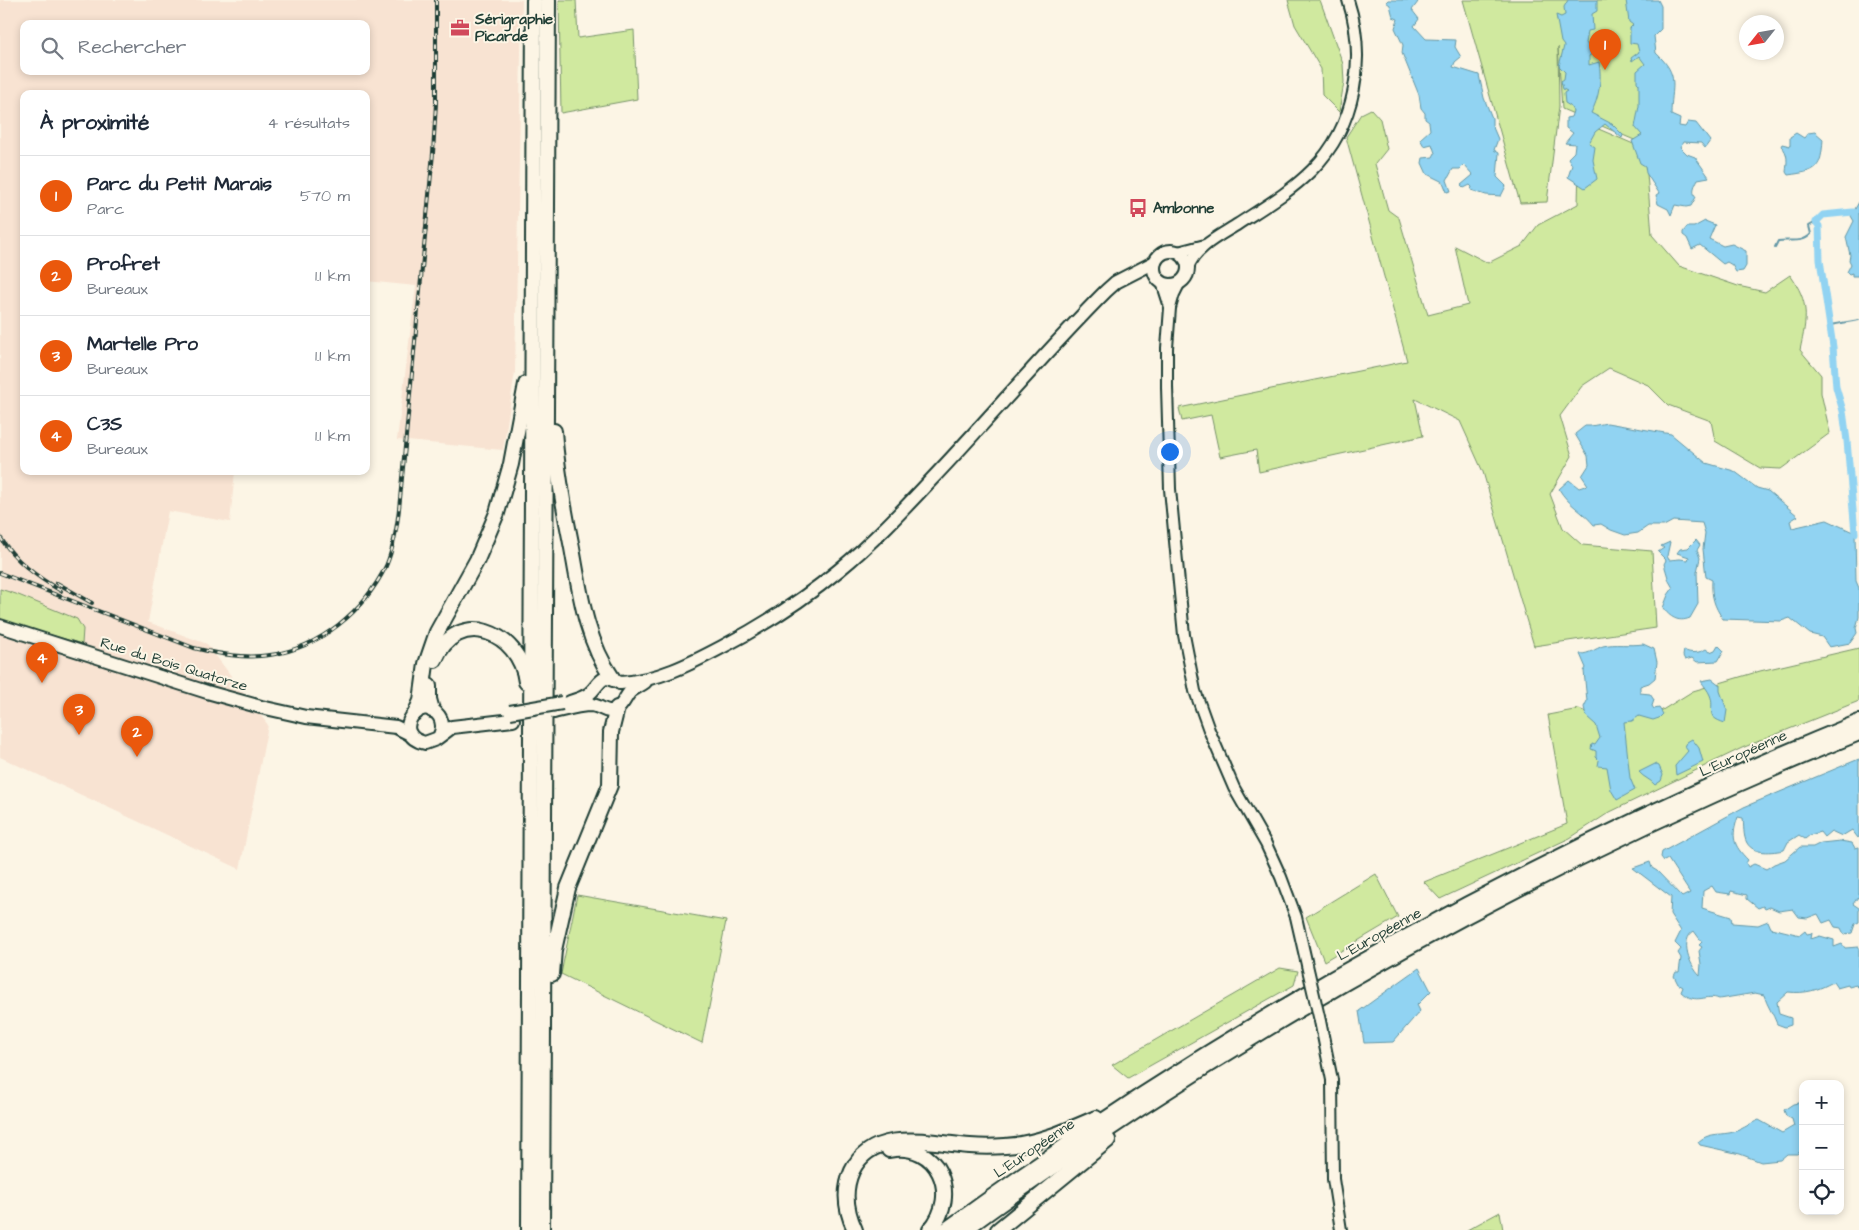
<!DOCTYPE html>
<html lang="fr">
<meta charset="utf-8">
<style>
body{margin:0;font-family:"Architects Daughter",sans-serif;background:#f2f2f3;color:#1f2937}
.controls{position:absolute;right:15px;bottom:15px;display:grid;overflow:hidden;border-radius:10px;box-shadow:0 2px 8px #0003}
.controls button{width:45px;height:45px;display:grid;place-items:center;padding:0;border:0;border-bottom:1px solid #e0e1e3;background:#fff;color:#1f2937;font:25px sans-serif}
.compass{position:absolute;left:1739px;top:15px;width:45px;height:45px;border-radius:50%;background:#fff;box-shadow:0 2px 8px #0003;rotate:239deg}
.you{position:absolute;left:1169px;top:451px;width:18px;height:18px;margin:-12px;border:4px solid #fff;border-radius:50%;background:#1a73e8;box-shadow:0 0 0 8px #1a73e833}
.badge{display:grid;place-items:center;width:32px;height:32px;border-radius:50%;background:#ea580c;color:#fff;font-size:16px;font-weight:700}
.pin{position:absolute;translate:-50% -41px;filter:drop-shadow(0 1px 2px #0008)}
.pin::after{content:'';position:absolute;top:26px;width:18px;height:15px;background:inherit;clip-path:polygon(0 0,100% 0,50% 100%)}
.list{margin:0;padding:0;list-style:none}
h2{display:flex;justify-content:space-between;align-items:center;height:65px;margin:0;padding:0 20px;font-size:21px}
h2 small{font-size:16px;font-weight:400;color:#747a83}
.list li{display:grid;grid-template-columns:32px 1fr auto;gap:15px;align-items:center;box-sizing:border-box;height:80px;padding:0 20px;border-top:1px solid #e0e1e3}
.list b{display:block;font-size:19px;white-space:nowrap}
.list p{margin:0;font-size:16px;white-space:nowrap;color:#747a83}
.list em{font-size:16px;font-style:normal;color:#747a83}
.icon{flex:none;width:28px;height:28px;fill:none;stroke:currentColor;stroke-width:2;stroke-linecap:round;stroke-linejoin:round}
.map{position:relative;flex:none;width:1859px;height:1230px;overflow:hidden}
.search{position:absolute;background:#fff;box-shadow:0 2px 8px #0003;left:20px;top:20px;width:350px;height:55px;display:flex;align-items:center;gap:12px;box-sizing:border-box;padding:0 18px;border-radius:10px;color:#747a83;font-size:19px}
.panel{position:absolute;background:#fff;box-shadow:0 2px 8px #0003;left:20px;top:90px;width:350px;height:385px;border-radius:10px}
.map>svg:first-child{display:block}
.built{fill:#f8e3d2;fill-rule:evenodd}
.green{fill:#d0e99f;stroke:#78936a}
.water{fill:#91d3f2;stroke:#6397a6;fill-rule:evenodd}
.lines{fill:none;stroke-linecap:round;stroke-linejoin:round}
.stream{stroke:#6397a6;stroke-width:2}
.canal{stroke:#91d3f2;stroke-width:7}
.minor-casing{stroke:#1f3d34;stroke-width:14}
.major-casing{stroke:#1f3d34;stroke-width:16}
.highway-casing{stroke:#1f3d34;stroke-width:18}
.minor{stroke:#fcf5e5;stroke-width:10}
.major{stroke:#fcf5e5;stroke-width:12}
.highway{stroke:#fcf5e5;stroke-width:14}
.rail-casing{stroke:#1f3d34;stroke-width:4}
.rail{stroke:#fcf5e5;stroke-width:2;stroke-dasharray:5.5;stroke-linecap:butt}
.minor-bridge-casing{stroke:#1f3d34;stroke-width:14;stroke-linecap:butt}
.major-bridge-casing{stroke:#1f3d34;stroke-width:16;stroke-linecap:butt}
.minor-bridge{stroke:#fcf5e5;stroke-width:10}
.major-bridge{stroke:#fcf5e5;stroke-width:12}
.labels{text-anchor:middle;stroke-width:4;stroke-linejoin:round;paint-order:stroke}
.poi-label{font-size:15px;font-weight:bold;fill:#1f3d34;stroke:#fcf5e5;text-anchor:start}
.street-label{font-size:15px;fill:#1f3d34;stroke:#fcf5e5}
</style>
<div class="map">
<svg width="1859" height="1230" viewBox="0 0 1859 1230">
<rect width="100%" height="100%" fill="#fcf5e5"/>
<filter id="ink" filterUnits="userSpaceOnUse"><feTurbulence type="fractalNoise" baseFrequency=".02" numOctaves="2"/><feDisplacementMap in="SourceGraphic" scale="10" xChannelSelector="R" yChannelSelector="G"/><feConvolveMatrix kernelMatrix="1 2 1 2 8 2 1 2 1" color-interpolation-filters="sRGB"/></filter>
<g filter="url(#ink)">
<path class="built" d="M0,0H522L515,372L503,450L397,440L416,286L366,281V94H24V471H235L230,522L168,511L148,622L207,644L268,725L240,869L0,757ZM24,24H366V71H24Z"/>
<g class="green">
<path d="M559,0H576L578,38L634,30L637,99L561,113Z"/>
<path d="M1288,0H1320L1343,64L1344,82L1339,112L1322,95L1321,69L1295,25Z"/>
<path d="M1463,0H1641L1660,151L1562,109L1558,47L1559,106L1547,202L1520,203Z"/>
<path d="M1371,109L1380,119L1387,149L1375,164L1388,210L1399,218L1428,315L1468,305L1455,246L1488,263L1522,246L1538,225L1578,204L1580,121L1645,149L1652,235L1679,266L1738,286L1765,292L1790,275C1810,303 1807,318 1800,350L1821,375V393L1830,433L1781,469L1760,468L1715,441L1711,421L1668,405L1648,385L1609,368L1582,386L1560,416L1572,456L1550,494L1563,528L1582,545L1652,551L1656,628L1534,646L1483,472L1460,421L1415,399L1423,436L1259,472L1256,450L1220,457L1211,415L1182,421L1179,408L1407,361L1346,137L1361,114Z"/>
<path d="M0,589L16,594L77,619L83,629L82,644L0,620Z"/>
<path d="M1859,648V701L1742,748L1610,812L1570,838L1440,899L1424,882L1567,824L1548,715L1579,709L1599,718L1656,714L1693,691L1760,671Z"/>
<path d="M1376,874L1398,917L1324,961L1306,917Z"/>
<path d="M577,895L726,921L702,1043L561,974Z"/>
<path d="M1280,968L1298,971L1294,985L1128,1078L1112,1065Z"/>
<path d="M1500,1212L1503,1230H1467Z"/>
</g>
<g class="water">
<path d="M1388,0H1415L1418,2L1412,10L1419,19L1414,26L1426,39L1456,40L1455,47L1461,57L1455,62L1453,67L1479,75L1484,98L1492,118V125L1498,139L1494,150L1499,153L1497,177L1506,186L1501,196L1486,195L1471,190L1472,187L1470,185L1464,188L1461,185L1473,175L1464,165L1460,169H1453L1447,180L1451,191L1447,192L1443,182L1427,174L1422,163L1423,158L1433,157L1435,153L1432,144L1424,146L1420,139L1430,130L1429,122L1425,119V113L1421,108L1419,95L1402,53L1403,45L1395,28L1398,19L1393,17L1390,5L1386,2Z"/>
<path d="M1568,0H1597V11L1592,14L1593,30L1588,31L1586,43L1589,47L1594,46L1595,52L1589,56V65L1599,62C1602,80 1599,98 1591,113L1612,124L1623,135L1622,138L1605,124L1595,132L1589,143L1595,147L1593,160L1597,179L1585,188L1568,177L1572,165L1568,158L1574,152L1575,144L1565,143L1573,133L1566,128V118L1571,117L1573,111L1570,106L1565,103L1564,93L1567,91L1563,89L1561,81L1564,79L1565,72L1559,66L1564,46L1561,42L1556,15L1561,17L1565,15L1564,7Z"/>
<path d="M1626,0H1658L1661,6V29L1654,36L1656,53C1681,76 1671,86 1671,115L1680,119L1679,126L1685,127L1688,122L1696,123L1710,141L1705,148L1701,143L1683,142L1680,147L1687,154L1695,157L1709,177L1698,179C1695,185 1691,191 1696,197L1691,206L1686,207L1675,205L1671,215L1668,209L1658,204L1656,195L1659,193L1646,173L1645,166L1640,163L1632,141L1642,135L1635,127L1639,106V84L1637,82V71L1645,64L1639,56L1632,61L1631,58L1639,52L1637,44L1630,43V28L1633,25L1629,22Z"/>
<path d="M1815,132L1823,139C1821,169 1818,171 1788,175L1786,172C1787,163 1789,153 1781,146L1782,144L1790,146V137L1796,133L1804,138L1808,133Z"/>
<path d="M1859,202V276H1852V273L1849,274L1847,272L1851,264L1849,260L1850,255L1846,237L1854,221L1851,216Z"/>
<path d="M1705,221L1715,225L1709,239L1723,246L1732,244L1746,251V266L1743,271L1736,272L1732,265L1727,262L1723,264L1700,245L1692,249L1687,238L1683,235V232L1687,227H1694Z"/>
<path d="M1607,423L1671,434L1706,463L1734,471L1757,488L1768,491L1798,516L1790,521L1792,528L1827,520L1855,533L1856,581L1859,588V617L1856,628L1857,633L1850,643L1829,647L1822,637L1810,634L1790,618L1781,621L1723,619C1714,606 1711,596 1712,580L1706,577L1703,549L1705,533L1702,523L1673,521L1664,526H1648L1638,533L1625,535L1611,530L1601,524L1594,525C1584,512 1568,505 1559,489L1569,480L1579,488L1588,485L1582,476L1589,465L1588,456L1575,434L1585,426H1591Z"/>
<path d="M1696,540L1700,545L1697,550L1700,558L1697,572L1698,604L1690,618C1678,623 1670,617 1663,608L1668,595L1673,588L1669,581L1664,564L1666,560L1658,552L1664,548L1661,546L1670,542L1667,556L1669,560L1680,559L1688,560L1689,557L1677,553L1680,549L1688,548Z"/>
<path d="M1643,644L1654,649L1657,662L1655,678L1649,683L1640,686V693L1650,694L1654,700L1652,706L1654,709L1659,708L1663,714L1659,718L1653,720L1639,716L1632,721L1624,722L1630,778L1635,790L1617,800L1611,790L1607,767L1598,766L1599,760L1596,757V751L1591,749L1592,744L1595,745L1600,738L1596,725L1586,716L1584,707L1587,701L1584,671L1586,668L1580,654C1589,654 1595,649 1603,646C1615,643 1630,646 1643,644Z"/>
<path d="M1718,645L1724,651L1718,661L1697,662L1692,658L1685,660L1683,656L1684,650C1690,654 1700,653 1706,649L1710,652L1715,650Z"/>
<path d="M1712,679L1720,685V691L1727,710L1725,723C1703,716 1716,710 1710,695C1708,690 1704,686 1701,681Z"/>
<path d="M1692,739L1699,748L1703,762L1676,775L1675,766L1688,751L1685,747L1687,742Z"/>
<path d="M1859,759V837L1858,838L1852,830L1842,836L1831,831L1824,837L1820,832L1810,835L1805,839L1799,835L1788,842L1784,850C1773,852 1754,855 1747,843C1743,836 1744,825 1743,818L1738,817C1731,837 1733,845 1748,860L1746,863L1748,867L1754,864L1766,869L1774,864L1785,860L1800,847H1813L1821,843L1840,841L1852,843L1855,848L1859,847V898L1858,897L1853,904L1859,908V922L1855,924L1852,933L1844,934L1841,928L1835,927L1831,920L1823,923L1818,914L1807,918L1799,917L1793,909L1779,911L1770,907L1765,909L1763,906L1758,908L1747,899V895L1731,891L1730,894L1716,892L1712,886L1703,891L1702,908L1731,917L1732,923L1758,925L1768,921L1771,928L1800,935L1805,931L1807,934L1812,933L1811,939L1820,936L1834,940V947L1842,944L1845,948L1859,947V988L1856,985L1849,987L1848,985L1837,988L1833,982C1818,990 1806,994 1788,992L1777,1002L1779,1014L1791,1018V1025L1785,1027L1777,1024C1773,1013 1767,1006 1764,995L1755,993L1719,999C1706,993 1697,1006 1681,992L1683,987L1678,984L1674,976L1676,972H1679L1681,958L1678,953L1681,949L1675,943L1681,931L1670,914L1671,897L1633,868L1650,862L1652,868L1657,871L1682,897L1690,893L1668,859L1664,861L1661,857L1662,852L1744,807ZM1694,931L1702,942L1699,945L1702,947L1699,951L1701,964L1700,976C1690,966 1679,940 1694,931Z"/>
<path d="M1655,764L1659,766L1663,775L1661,781L1655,785C1650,779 1644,778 1639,772Z"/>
<path d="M1419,968L1431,991L1417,1005L1420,1011L1393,1042L1364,1043L1359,1011Z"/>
<path d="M1803,1102V1149L1797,1154H1787L1780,1160L1761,1162L1740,1154L1700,1145L1698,1142C1708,1133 1717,1135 1729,1133C1739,1132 1750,1123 1759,1120L1782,1133L1794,1126L1792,1119L1786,1116L1784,1110L1793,1104Z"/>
</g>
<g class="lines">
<g class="stream">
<path d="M1775,247L1778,241C1790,239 1802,244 1811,234L1809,226L1816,222"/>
<path d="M1830,325L1859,320"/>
</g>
<path class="canal" d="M1853,212L1823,215L1816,222L1819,226L1820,260L1833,347L1836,387L1843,411L1847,441L1855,533"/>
<g class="minor-casing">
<g id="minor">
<path d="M1178,252L1205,245"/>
<path d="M1188,268C1195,247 1221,235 1238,224C1264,207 1290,192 1312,170C1356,126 1367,58 1348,0"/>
<path d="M1162,282L1170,307"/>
<path d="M1180,282L1174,294L1170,308L1167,348V387L1170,489L1184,635L1195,691L1209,730L1234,788L1266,844L1281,877L1296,917L1307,965"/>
<path d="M1320,1021L1332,1080L1333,1179L1341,1230"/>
</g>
</g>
<g class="major-casing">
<g id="major">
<circle cx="1171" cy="268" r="17"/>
<path d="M0,626L207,692L261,707L306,717L396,727L410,734"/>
<path d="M620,683C657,681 690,664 722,647C764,625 803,600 839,570C872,543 902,511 931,480C990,418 1045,352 1106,291L1116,282L1155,262"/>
<path d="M570,702C577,700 583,698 589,694C601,684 600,671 620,683"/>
<path d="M554,712C566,709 579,705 592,705C601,706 607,715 617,709C623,705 625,698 629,693C633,688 640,686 645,682"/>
<path d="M440,735C443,728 443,722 439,716C421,691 388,735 425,743L436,739L452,727L513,720"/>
</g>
</g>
<g class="highway-casing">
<g id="highway">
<path d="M554,431C557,470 564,509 572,548C580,593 586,641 613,679"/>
<path d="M435,660C457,607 520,631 526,682"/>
<path d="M429,686V699L432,710"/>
<path d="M416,712L421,701L426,664L437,632L477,560L497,513L511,464L526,384"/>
<path d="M552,974L554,950L568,888L610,785L611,732L617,708"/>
<path d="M889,1150C938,1140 961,1195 930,1230"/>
<path d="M529,1230L534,0"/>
<path d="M542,1230L548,0"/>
<path d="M855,1230C846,1211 843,1191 852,1171C873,1126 932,1143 970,1146C982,1147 993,1147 1005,1146C1037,1144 1066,1131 1096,1118"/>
<path d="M946,1230C1228,1024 1536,853 1859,722"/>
<path d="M964,1230C1240,1029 1542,861 1859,733"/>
<path d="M998,1230L1108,1140"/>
</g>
</g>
<use href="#minor" class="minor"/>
<use href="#major" class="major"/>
<use href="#highway" class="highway"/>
<g class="rail-casing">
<g id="rail">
<path d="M0,537C15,561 37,577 61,591"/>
<path d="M0,573L194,648C219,654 244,659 270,655C320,648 364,611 386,566C395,545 398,521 400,499L433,153L436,103V0"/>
<path d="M57,583L92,603"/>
</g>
</g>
<use href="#rail" class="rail"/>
<g class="minor-bridge-casing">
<path id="minor-bridge" d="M1307,965L1320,1021"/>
</g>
<g class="major-bridge-casing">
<path id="major-bridge" d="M510,712L562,703"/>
</g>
<use href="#minor-bridge" class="minor-bridge"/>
<use href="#major-bridge" class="major-bridge"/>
</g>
</g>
<defs>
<g id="office-bare" transform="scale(1.5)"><path d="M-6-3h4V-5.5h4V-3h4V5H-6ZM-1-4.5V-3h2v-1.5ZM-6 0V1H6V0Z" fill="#d1495b" stroke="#fcf5e5" stroke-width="2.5" paint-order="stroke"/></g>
<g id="bus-bare" transform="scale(1.5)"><path d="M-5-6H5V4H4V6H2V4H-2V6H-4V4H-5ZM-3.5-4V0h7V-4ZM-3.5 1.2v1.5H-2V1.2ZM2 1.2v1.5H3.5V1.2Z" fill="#d1495b" stroke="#fcf5e5" stroke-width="2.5" paint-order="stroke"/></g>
</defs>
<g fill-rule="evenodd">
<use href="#office-bare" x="460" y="28"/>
<use href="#bus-bare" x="1138" y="208"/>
</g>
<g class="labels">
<g class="poi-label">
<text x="475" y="24">Sérigraphie<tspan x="475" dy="17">Picarde</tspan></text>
<text x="1153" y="213">Ambonne</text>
</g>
<g class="street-label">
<text transform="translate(174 664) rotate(17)" y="5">Rue du Bois Quatorze</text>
<text transform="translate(1743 753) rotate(-24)" y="5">L'Européenne</text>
<text transform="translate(1379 934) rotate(-29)" y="5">L'Européenne</text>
<text transform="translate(1034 1148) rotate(-34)" y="5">L'Européenne</text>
</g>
</g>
</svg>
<div class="controls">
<button>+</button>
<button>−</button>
<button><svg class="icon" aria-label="locate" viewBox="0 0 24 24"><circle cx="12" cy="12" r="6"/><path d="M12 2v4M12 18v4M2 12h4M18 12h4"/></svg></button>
</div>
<svg class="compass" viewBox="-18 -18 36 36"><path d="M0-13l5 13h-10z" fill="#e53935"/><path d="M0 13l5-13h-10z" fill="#747a83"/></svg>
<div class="you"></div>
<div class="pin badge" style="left:1605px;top:70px">1</div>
<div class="pin badge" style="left:137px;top:757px">2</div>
<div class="pin badge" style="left:79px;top:735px">3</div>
<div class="pin badge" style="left:42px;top:683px">4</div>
<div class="search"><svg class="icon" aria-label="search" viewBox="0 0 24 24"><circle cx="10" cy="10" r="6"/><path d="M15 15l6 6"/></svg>Rechercher</div>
<section class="panel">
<h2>À proximité<small>4 résultats</small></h2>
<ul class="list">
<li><span class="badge">1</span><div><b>Parc du Petit Marais</b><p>Parc</p></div><em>570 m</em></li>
<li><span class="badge">2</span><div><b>Profret</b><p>Bureaux</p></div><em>1.1 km</em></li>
<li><span class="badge">3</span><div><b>Martelle Pro</b><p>Bureaux</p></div><em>1.1 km</em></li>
<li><span class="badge">4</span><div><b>C3S</b><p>Bureaux</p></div><em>1.1 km</em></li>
</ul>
</section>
</div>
